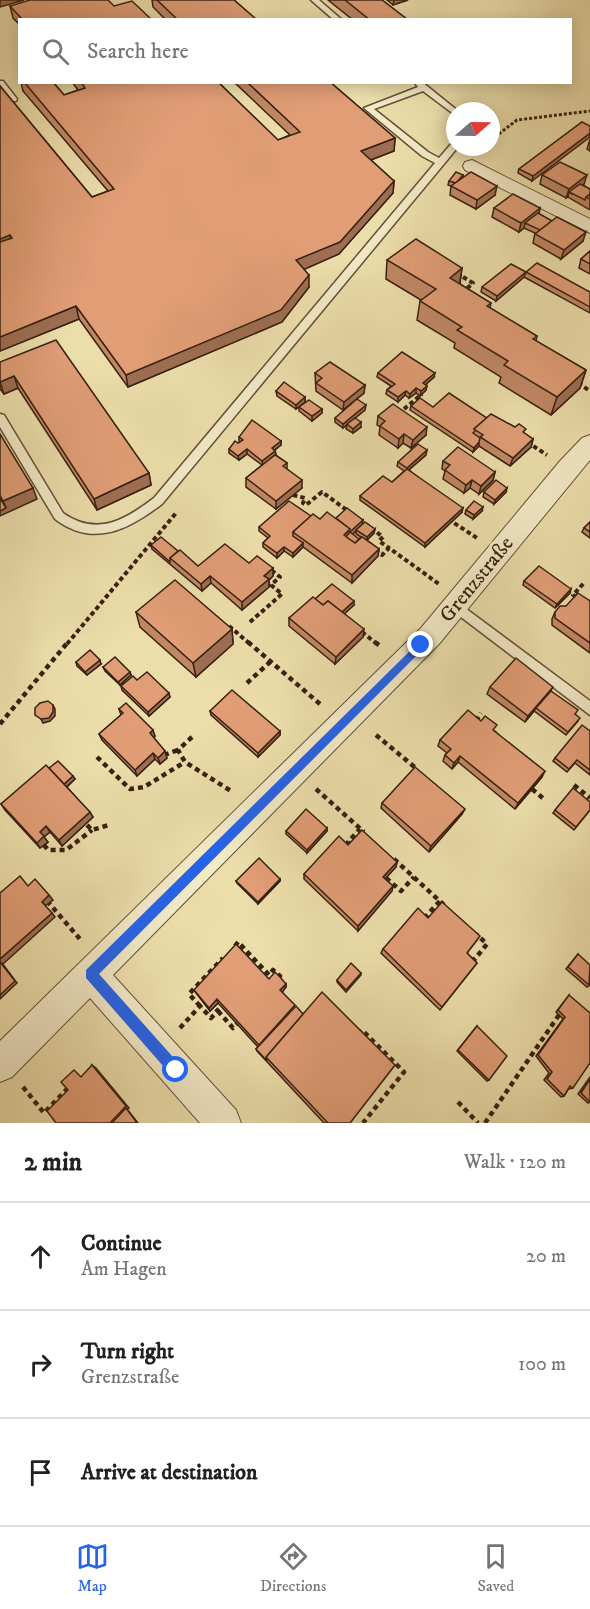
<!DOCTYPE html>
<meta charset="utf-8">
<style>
body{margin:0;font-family:"IM FELL DW Pica",serif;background:#f6f6f6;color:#202124}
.compass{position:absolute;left:446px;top:102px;width:54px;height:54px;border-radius:50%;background:#fff;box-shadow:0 3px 15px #0003;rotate:70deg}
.stop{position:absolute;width:18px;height:18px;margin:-14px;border:4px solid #2563eb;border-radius:50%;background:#fff}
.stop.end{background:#2563eb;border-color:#fff;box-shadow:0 2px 6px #0008}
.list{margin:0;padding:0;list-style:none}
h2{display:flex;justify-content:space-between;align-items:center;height:78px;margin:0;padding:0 24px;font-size:26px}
h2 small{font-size:20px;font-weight:400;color:#757577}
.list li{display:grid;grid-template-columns:39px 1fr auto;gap:18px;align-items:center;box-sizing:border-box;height:108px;padding:0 24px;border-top:2px solid #e0e0e0}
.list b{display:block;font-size:22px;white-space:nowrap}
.list p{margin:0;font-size:20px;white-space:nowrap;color:#757577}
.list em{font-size:20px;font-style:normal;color:#757577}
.icon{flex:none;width:33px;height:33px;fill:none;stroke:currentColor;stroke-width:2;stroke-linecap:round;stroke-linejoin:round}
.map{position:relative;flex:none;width:590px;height:1123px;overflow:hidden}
.search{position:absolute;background:#fff;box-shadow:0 3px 15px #0003;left:18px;right:18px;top:18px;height:66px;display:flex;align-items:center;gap:15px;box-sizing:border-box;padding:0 21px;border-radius:0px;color:#757577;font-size:22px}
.sheet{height:402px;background:#fff}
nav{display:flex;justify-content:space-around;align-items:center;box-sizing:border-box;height:84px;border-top:2px solid #e0e0e0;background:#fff;font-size:16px;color:#757577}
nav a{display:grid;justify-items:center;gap:3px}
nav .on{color:#2563eb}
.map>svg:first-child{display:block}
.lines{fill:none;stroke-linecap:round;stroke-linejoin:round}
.lane-casing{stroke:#645035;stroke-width:3}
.street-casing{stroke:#645035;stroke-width:2}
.path-far2{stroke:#37200e;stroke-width:3;stroke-dasharray:3 2;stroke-linecap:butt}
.path-far1{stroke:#37200e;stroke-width:4;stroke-dasharray:4.5 3;stroke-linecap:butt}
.path{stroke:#37200e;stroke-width:4.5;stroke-dasharray:5 4;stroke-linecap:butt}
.lane{fill:#f3eac8;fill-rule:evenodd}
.street{fill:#f3eac8;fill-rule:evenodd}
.wall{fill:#c18765;stroke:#37200e;stroke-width:1.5;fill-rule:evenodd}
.shaded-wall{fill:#9d6e53;stroke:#37200e;stroke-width:1.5}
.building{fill:#e09d76;stroke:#37200e;stroke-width:1.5}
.route{fill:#2563eb}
.labels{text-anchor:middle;stroke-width:6;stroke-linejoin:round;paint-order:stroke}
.street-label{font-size:21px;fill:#37200e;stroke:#f3eac8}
</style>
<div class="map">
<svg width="590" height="1123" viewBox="0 0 590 1123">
<rect width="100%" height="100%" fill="#ecdeab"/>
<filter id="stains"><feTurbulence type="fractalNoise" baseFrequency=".00333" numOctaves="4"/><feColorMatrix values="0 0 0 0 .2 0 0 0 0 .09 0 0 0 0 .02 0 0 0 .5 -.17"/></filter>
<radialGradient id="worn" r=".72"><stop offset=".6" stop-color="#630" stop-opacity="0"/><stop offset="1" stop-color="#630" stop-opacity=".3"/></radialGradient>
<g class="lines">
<g class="lane-casing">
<g id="lane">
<path d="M311,0H319L342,20H334Z"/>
<path d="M0,81H3L17,99L16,101H10L0,88Z"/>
<path d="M414,82H422L458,111H455V115L423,91L374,109L428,152L439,158L452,143L455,142V147H458L162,504C128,530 93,548 55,519L0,427V414L4,415L63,513C97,537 125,520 154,498L435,163L422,156L364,108L418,87Z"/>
<path d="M457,602L590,701V715L453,611L451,607L453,603Z"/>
</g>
</g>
<g class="street-casing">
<g id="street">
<path d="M472,160L590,219V233L465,170L463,166L465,162Z"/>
<path d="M590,435V460L439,644L113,975L236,1110L241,1123H200L90,998L12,1077L0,1082V1041L421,628L560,461L582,438Z"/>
</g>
</g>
<g class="path-far2">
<path d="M491,140L517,120L590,111"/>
<path d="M459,275L466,279"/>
</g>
<g class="path-far1">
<path d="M463,277L473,283L464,291"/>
<path d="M578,383L590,391"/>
<path d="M404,409L422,394"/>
<path d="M527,442L547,455"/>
<path d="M293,495L305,498L303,503L306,505L322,492L348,511"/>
<path d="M359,519L383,537L379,541L389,548"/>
<path d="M448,519L477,538"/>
<path d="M375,550L382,555L389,548L439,584"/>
<path d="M577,597L573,595L584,583"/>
<path d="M250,622L282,594L271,585L280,577L271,570"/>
<path d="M229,626L250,644"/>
<path d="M362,632L377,644"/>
<path d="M67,644L176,513"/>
</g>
<g class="path">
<path d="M248,642L320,704"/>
<path d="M375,642L380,646"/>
<path d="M247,683L270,662"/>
<path d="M476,721L481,713"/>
<path d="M0,724L68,642"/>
<path d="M376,735L417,769"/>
<path d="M192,737L178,750L185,762L231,791"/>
<path d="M164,755L178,750"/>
<path d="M97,757L130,789L144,787L185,762"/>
<path d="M574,785L590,798"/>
<path d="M316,789L364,832"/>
<path d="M532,789L544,799"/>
<path d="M87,825L92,830L109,825"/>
<path d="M44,845L48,850H66L92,830"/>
<path d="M351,845L348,842L360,829"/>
<path d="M394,859L444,905"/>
<path d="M386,878L401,891L414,877"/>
<path d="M47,901L80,939"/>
<path d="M428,918L426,916L440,901"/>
<path d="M235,946L238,942L269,975L273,970L280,976L277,978"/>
<path d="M472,958L474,960L487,944L476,934"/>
<path d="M200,1006L189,994L223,958"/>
<path d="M218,1011L233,1028L237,1024"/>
<path d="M180,1028L200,1006L211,1018L218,1011L214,1007"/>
<path d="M358,1034L362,1030L404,1072L363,1123"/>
<path d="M23,1087L44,1113L68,1088"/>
<path d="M458,1102L478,1123"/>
<path d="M485,1123L559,1015"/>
</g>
<use href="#lane" class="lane"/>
<use href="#street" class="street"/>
</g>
<g class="wall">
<path d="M152,0H234L257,20H166L153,7Z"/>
<path d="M328,0H382L408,20H353Z"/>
<path d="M387,0H408L393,5Z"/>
<path d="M10,6H114L152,20H20V25L13,18Z"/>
<path d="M21,82H53L64,95L78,90L72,82H218L278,140L290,135L234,82H330L395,138L394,151L371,160L394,181L393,193L339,254L304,269L309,287L282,322L128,387L79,319L0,351V86L92,197L108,191L23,91Z"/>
<path d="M582,122L532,181L518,173L519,169Z"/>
<path d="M590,139V151L587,149Z"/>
<path d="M463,175V178L495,195L476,209L450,195L451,186L448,185L449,181Z"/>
<path d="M542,175L584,184L583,185L590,189V210L568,197L566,198L540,184Z"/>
<path d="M494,208H540L539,214L552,221L583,241L561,259L533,243L535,233L524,228L519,232L492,217Z"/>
<path d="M590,251V274L579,268L581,259Z"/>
<path d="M387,260L462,268L460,284L491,303L490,308L537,336L536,341L586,370L580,388L551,415L499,383L501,377L454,348L455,343L417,320L420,301L421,300L386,279Z"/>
<path d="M526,272L590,292V313L524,277L496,301L481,292L482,287Z"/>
<path d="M0,362L149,473L151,485L97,510L18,388L4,394L0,389Z"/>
<path d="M315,373L365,385L364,393L343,410L316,391Z"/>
<path d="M378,373L434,377L425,385L426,390L420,396L416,393L409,398L405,395L398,402L386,394L387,390L391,386L377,377Z"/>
<path d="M276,391L305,397V402L296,409L277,396Z"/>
<path d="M411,406L433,407L487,418L524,433L533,439L531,447L510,466L479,446L473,452L410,410Z"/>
<path d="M299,407L322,409V413L312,421L299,411Z"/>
<path d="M365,410L355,418L361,427L353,433L346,429L347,425L343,428L335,422V418Z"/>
<path d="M378,416L426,435L411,448L403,443L398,448L379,435L380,427L377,425Z"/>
<path d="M239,437L281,441V445L275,450L276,455L287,463V469L302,488L276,509L246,487V478L262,465L247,454L239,460L229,453V449L240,442L239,441Z"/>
<path d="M426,455L409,470L462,512L425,547L360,500V496L392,482L404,471L397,466L398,462Z"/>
<path d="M443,461L495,472L493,480L479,494L470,488L464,493L443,479L445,471L442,469Z"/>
<path d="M484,492H506L494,504L483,497Z"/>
<path d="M466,510L482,511L473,519L465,514Z"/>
<path d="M311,516L320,519L363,520L362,524L375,529L374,533L367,540L379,549L378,556L352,583L303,547L293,557L284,551L277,558L263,547V543L268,538L259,531V527ZM356,531V534L361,537L359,539L352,534Z"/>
<path d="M590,522V538L582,532L584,528Z"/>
<path d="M151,545L178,551L198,566L249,563L273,568V576L269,580V587L242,610L211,583L202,591L152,549Z"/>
<path d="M524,581L570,593L555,608L523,585Z"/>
<path d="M315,599L354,605L344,614L363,637L335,664L289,626V618Z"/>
<path d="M590,601V653L552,625V619L555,612L566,606Z"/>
<path d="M136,612L232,629L233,644L196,677L140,627Z"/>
<path d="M76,662L101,664L87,675L77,666Z"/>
<path d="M103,667L130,672L131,675L120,685L105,671Z"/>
<path d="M137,680L170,697L149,716L122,690L121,686Z"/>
<path d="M490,687L551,691L575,714L578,721L566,735L534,711L525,722L487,694Z"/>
<path d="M119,709L155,736L154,738L167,758L160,764L155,759L137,776L102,740L99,734L121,715Z"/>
<path d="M210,711L280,731V735L258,757L211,715Z"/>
<path d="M495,731L542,777L515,809L458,762L452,769L443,761L445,755L447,753L438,746L440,740Z"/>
<path d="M590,731V775L575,763L567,772L553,761L555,758Z"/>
<path d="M49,768L75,779L67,787L93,817L62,846L50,832L44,837L48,842L40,848L5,810L1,804Z"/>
<path d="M382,803L462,814L429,852L381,808Z"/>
<path d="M555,810H590L574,830L553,813Z"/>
<path d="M327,828V831L307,853L286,834V831Z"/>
<path d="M348,845L397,862L396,867L385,879L393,886L392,891L358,931L304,879V874Z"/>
<path d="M280,879V881L258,904L237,883L236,881Z"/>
<path d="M428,918L477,940L467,953L477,963L440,1010L381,953L383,949Z"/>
<path d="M578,954L590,985L587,987L566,969Z"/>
<path d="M361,973V975L346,992L337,982V980Z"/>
<path d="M269,979L286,984V987L282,992L295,1007L303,1014L395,1065L350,1123H324L257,1051L256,1049L258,1047L218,1003L210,1011L196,993L194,990Z"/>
<path d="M569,995L573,1088L570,1089L569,1088L564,1096L561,1097L544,1080L549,1073L536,1056L563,1019L556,1012Z"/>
<path d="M477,1026L489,1080L487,1081L457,1051Z"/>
<path d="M590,1077V1102L588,1103L578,1094Z"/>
</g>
<g class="shaded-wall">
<path d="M0,0H24L0,7Z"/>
<path d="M394,0H408L393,5Z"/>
<path d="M590,133V137L532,181L533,176Z"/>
<path d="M395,138L394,151L360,164L361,151Z"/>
<path d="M587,175L584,184L572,194L569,192L568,197L566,198L569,189Z"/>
<path d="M394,181L393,193L339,254L296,273V260Z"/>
<path d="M497,186L495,195L476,209L477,200Z"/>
<path d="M540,208L538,217L525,223L524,228L519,232L521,223Z"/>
<path d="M586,232L583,241L561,259L564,250Z"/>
<path d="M10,235L13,248L0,253V239Z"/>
<path d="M462,268L459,287L450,278Z"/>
<path d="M526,272L524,277L496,301L497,296Z"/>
<path d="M309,275V287L282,322L128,387L126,375Z"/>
<path d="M76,306L79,319L0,351V337Z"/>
<path d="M586,370L580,388L551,415L557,397Z"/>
<path d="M435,373L434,377L422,388L423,383Z"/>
<path d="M14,376L18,388L4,394L0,382Z"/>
<path d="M365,385L364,393L343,410L344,402Z"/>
<path d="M427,386L426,390L420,396L421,391Z"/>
<path d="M416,388V393L409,398L410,394Z"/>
<path d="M406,391L405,395L398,402V397Z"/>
<path d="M305,397V402L296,409V405Z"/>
<path d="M366,405L365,410L343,428V424Z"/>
<path d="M322,409V413L312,421V416Z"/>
<path d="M361,422V427L353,433V429Z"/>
<path d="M427,427L426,435L411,448L413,440Z"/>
<path d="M404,434L403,443L398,448L399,439Z"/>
<path d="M533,439L531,447L510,466L513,458Z"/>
<path d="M281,441V445L272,452V448Z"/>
<path d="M479,442V446L473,452L474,448Z"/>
<path d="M247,449V454L239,460L238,456Z"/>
<path d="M427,450L426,455L406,472L407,468Z"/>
<path d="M275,451L276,455L263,465L262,461Z"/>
<path d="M495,472L493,480L479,494L481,486Z"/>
<path d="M149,473L151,485L97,510L94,499Z"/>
<path d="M302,480V488L276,509V501Z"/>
<path d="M472,480L470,488L464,493L466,485Z"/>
<path d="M33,488L37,499L0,516V511L6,508L3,501Z"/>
<path d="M507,488L506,492L494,504L495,500Z"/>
<path d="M483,507L482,511L473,519L474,515Z"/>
<path d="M463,508L462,512L425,547V543Z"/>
<path d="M363,520L362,525L346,541L344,535L350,529Z"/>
<path d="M375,529L374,533L366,541L367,537Z"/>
<path d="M303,543V547L293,557V553Z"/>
<path d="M284,547V551L277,558V553Z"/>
<path d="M379,549L378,556L352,583V575Z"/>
<path d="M273,568V576L269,580V587L242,610V602L264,576Z"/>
<path d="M210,576L211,583L202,591L201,584Z"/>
<path d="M571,589L570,593L555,608L557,604Z"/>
<path d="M354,601V605L340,618V614Z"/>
<path d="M232,629L233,644L196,677L193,663Z"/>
<path d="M364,629L363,637L335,664L336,657Z"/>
<path d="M100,660L101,664L87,675L85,672Z"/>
<path d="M130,672L131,675L120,685L118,682Z"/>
<path d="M553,687L549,694L536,708L534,711L525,722L528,716Z"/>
<path d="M169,693L170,697L149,716L148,712Z"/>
<path d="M53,705L55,709V716L50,721L43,723L41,719Z"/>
<path d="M153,730L155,736L152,740L150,733Z"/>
<path d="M280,731V735L258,757V753Z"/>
<path d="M165,751L167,758L160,764L158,758Z"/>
<path d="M153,753L155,759L137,776L135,770Z"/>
<path d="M460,756L458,762L452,769L454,763Z"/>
<path d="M545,771L542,777L515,809L518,803Z"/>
<path d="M73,776L75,779L65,788L63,785Z"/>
<path d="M465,809L462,814L429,852L431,846Z"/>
<path d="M90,812L93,817L62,846L59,840Z"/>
<path d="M46,826L50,832L44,837L48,842L40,848L37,843L40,832Z"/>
<path d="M327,828V831L307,853V850Z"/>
<path d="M397,862L396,867L382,882L383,877Z"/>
<path d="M280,879V881L258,904V902Z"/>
<path d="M393,886L392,891L358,931V926Z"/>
<path d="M49,895L53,900L45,906L42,902Z"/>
<path d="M52,913L55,917L3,964L2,963L17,983L0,999V959Z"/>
<path d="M286,984V987L281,994L280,990Z"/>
<path d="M217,999L218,1003L210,1011L209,1008Z"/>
<path d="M92,1065L96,1068L129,1108L127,1109L138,1123H110Z"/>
</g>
<g class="building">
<path d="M30,0H108L114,6L132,1L152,20H23L10,6Z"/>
<path d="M157,0H234L257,20H178Z"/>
<path d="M345,0H382L408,20H370Z"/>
<path d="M24,82H53L64,95L85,88L81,82H218L278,140L300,132L247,82H330L395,138L361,151L394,181L340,242L296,260L309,275L281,310L126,375L76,306L0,337V242L12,238L10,235L0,239V86L92,197L114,189Z"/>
<path d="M582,122L590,126V133L533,176L519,169Z"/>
<path d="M560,162L587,175L569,189L542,175Z"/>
<path d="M456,172L463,175L456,183L449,181Z"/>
<path d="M471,172L497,186L477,200L451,186Z"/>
<path d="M580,184L590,189V194L586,197L585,200L569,192Z"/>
<path d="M513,194L540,208L521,223L494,208Z"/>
<path d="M590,194V199L586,197Z"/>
<path d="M538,213L552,221L540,230L525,223Z"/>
<path d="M557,217L586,232L564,250L535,234Z"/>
<path d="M416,239L462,268L450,278L491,303L487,306L537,336L533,339L586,370L557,397L504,365L508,361L457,330L462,327L420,301L436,289L387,260Z"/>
<path d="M590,251V264L581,259Z"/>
<path d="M537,263L590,292V307L526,272L497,296L482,287L511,264L526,272Z"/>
<path d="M56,340L149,473L94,499L14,376L0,382V362Z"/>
<path d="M402,352L435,373L423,383L427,386L421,391L416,388L410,394L406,391L398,397L387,390L395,384L378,373Z"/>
<path d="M330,362L365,385L344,402L316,383L322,378L315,373Z"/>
<path d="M284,382L305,397L296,405L276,391Z"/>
<path d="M449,393L487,418L474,429L476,430L473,433L480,438L479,442L474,448L411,406L420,398L433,407Z"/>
<path d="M357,399L366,405L343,424L335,418Z"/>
<path d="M309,400L322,409L312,416L299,407Z"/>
<path d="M393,404L427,427L413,440L404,434L399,439L380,426L385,421L378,416Z"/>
<path d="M491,414L515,427L519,424L526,429L523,432L533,439L513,458L480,437L483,435L474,429Z"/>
<path d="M355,418L361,422L353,429L347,424Z"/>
<path d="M252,420L281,441L272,448L275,451L262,461L247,449L238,456L229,449L235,441L238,443L243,440L239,437Z"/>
<path d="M0,434L33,488L3,501L0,495Z"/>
<path d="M418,444L427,450L407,468L398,462Z"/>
<path d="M458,447L495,472L481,486L472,480L466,485L445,470L450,465L443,461Z"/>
<path d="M275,455L287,463L283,466L302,480L276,501L246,478Z"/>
<path d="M407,469L463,508L425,543L360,496L383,476L392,482Z"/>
<path d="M496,480L507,488L495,500L484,492Z"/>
<path d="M0,498L6,508L0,511Z"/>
<path d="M289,501L311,516L293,532V536L303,543L293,553L284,547L277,553L263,543L270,536L259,527Z"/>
<path d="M474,501L483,507L474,515L466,510Z"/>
<path d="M347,508L363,520L350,532L359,539L355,543L346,537L350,532L348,531L350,529L336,518Z"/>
<path d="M327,512L350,529L344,535L349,539L355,543L362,537L379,549L352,575L293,532L313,514L320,519Z"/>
<path d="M365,522L375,529L367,537L356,530Z"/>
<path d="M590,522V532L584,528Z"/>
<path d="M161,537L178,551L170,558V562L151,545Z"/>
<path d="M225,544L249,563L257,556L273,568L264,576L269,579L242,602L210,576L201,584L170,558L180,550L198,566Z"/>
<path d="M539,566L571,589L557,604L524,581Z"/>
<path d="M175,580L232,629L193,663L136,612Z"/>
<path d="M332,584L354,601L342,612L328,601L323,605L315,599Z"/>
<path d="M578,593L590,601V643L555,618V612L560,606H566Z"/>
<path d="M313,597L323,605L328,601L364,629L336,657L289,618Z"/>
<path d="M90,650L100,660L85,672L76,662Z"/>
<path d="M115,657L130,672L118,682L103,667Z"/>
<path d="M516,658L553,687L528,716L490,687Z"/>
<path d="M147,672L169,693L148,712L121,686L133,676L137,680Z"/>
<path d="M232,690L280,731L258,753L210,711Z"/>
<path d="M551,691L578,710L575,714L580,718L568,732L536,708Z"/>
<path d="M48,701L53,705V712L49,718L41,719L35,715V708L40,703Z"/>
<path d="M126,703L153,730L150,733L165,751L158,758L153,753L135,770L99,734L123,713L119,709Z"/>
<path d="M468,710L481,721L485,716L497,725L493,730L545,771L518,803L460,756L454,763L445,755L451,749L440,740Z"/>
<path d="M582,725L590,731V770L577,760L569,769L555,758Z"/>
<path d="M58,761L73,776L64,784L49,768Z"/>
<path d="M46,765L90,812L59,840L46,826L40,832L44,836L37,843L1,804Z"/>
<path d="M415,767L465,809L431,846L382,803Z"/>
<path d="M573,788L590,802V810L576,827L555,810Z"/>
<path d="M306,809L327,828L307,850L286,831Z"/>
<path d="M362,830L397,862L383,877L393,886L358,926L304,874L339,836L348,845Z"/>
<path d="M259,858L280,879L258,902L236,881Z"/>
<path d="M20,876L28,886L35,879L49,895L42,902L52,913L0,959V893Z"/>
<path d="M442,902L480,936L467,953L477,963L442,1007L383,949L418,908L428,918Z"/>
<path d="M236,944L269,979L275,972L280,977L286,984L280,990L295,1005L259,1045L217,999L209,1008L194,990Z"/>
<path d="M578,954L590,965L589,985L568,967Z"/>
<path d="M0,962L15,981L0,995Z"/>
<path d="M351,963L361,973L346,990L337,980Z"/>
<path d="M322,992L395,1065L350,1123H328L266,1057Z"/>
<path d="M569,995L590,1013V1063L573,1088L570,1086L564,1096L547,1079L552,1072L538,1055L565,1017L558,1010Z"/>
<path d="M296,1006L303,1014L266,1057L267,1061L256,1049Z"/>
<path d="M477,1026L507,1056L489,1080L458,1050Z"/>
<path d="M92,1065L126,1106L110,1123H56L47,1111L68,1090L61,1082L74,1070L81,1077Z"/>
<path d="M590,1079V1102L581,1093Z"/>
<path d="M126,1108L137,1123H112Z"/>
</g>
<path class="route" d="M421,640L424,642V648L99,974L180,1065V1075H171L86,978V970Z"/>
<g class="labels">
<g class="street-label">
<text transform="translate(476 579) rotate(-51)" y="7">Grenzstraße</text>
</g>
</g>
<rect width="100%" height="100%" filter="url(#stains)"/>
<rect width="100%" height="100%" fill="url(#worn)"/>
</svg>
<svg class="compass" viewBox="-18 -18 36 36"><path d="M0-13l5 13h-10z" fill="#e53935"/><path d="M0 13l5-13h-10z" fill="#757577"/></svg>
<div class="stop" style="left:176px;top:1070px"></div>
<div class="stop end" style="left:421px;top:645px"></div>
<div class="search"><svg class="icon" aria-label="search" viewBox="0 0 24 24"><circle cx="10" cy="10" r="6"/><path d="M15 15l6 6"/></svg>Search here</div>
</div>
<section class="sheet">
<h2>2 min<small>Walk · 120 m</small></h2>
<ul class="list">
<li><svg class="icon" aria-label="ahead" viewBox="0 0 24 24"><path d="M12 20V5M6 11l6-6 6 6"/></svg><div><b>Continue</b><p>Am Hagen</p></div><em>20 m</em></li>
<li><svg class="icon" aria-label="right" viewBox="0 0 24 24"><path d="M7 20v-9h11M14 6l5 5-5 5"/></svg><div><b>Turn right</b><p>Grenzstraße</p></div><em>100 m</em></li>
<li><svg class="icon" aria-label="arrive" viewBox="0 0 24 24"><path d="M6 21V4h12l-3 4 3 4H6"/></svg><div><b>Arrive at destination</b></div></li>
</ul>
</section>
<nav>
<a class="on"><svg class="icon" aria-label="map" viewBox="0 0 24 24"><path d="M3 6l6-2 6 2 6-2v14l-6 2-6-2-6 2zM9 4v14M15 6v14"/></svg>Map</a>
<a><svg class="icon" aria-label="directions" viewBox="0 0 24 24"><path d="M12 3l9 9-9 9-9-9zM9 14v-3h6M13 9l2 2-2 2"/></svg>Directions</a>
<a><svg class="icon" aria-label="saved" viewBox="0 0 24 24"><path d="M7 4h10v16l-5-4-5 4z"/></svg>Saved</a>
</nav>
